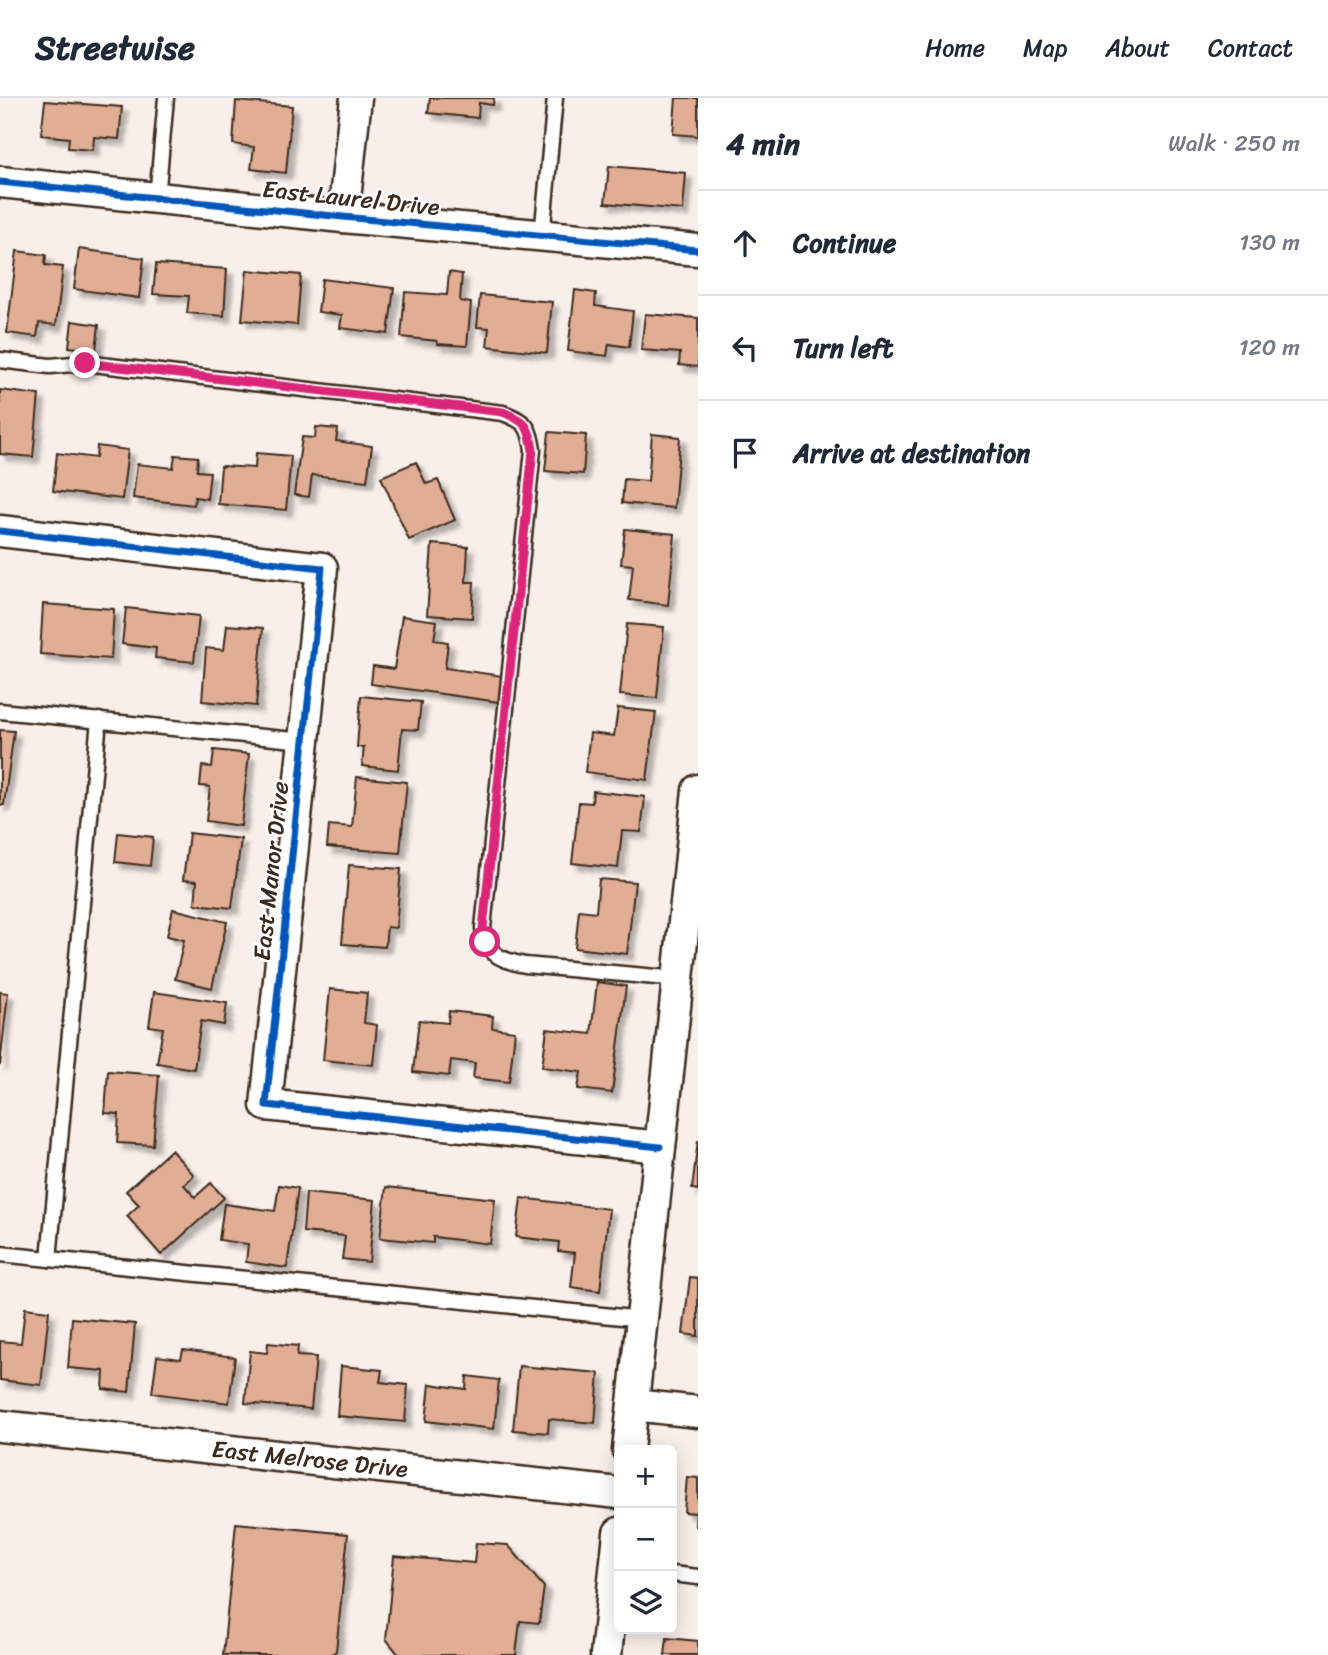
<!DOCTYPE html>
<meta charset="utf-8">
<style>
body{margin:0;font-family:Sriracha,sans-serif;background:#f6f6f7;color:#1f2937}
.controls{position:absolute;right:21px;bottom:21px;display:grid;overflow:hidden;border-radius:10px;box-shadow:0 4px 18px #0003}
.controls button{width:63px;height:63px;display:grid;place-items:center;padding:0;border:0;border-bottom:2px solid #e0e1e3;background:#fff;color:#1f2937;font:35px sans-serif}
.stop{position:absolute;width:21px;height:21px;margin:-16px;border:5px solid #db2777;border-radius:50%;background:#fff}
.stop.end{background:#db2777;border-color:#fff;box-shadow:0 2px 7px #0008}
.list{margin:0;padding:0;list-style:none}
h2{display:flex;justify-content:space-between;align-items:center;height:91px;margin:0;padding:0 28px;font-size:30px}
h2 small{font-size:23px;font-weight:400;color:#747a83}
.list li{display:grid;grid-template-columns:46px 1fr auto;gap:21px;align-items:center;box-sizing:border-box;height:105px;padding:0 28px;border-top:2px solid #e0e1e3}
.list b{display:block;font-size:26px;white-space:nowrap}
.list em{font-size:23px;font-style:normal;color:#747a83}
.icon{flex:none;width:38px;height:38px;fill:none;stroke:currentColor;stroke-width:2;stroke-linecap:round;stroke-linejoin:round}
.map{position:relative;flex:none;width:698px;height:1557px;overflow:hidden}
header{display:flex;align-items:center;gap:42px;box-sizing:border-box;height:98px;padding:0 35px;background:#fff;border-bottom:2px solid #e0e1e3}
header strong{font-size:33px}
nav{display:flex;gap:38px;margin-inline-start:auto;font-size:24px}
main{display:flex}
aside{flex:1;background:#fff}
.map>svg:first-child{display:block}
.building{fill:#e1ad94;stroke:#3b2a1e;stroke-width:2;filter:url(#shadow)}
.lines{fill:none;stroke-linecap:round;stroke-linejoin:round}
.lane-casing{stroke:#3b2a1e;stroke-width:19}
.street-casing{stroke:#3b2a1e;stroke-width:35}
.lane{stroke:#fff;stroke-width:14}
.street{stroke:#fff;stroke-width:30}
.cycleway-casing{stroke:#fff;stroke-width:11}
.cycleway{stroke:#0057b8;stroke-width:7}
.route{stroke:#db2777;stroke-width:9}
.labels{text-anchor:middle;stroke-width:5;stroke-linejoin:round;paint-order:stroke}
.street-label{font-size:24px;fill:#3b2a1e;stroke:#fff}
</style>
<header>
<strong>Streetwise</strong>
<nav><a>Home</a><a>Map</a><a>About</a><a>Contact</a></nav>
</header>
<main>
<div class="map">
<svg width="698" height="1557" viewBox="0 0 698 1557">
<defs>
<filter id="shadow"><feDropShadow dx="6" dy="6" stdDeviation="2" flood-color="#0004"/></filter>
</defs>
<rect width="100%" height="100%" fill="#f9efea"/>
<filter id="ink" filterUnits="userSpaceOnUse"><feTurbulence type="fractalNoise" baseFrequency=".0143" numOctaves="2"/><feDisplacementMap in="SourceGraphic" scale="14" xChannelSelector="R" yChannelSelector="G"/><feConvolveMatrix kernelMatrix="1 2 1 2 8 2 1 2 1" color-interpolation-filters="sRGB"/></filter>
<g filter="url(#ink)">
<g class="building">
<path d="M430,0H494L493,7L479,5L478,20L428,15Z"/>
<path d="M676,0H698V38L673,36Z"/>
<path d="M45,3L122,9L119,41L94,39L93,52L68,50L69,40L41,37Z"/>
<path d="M236,3L292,8L286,75L251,71L254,49L233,46Z"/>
<path d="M609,68L686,75L683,112L605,105Z"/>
<path d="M79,151L144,160L139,200L74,191Z"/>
<path d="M17,153L46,157L45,167L63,169L56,227L39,225L37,239L7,235Z"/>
<path d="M156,166L227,171L224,218L187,215L189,198L153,196Z"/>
<path d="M247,172L301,177L297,227L242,222Z"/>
<path d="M449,174L462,176L460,203L471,205L467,248L437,246V243L401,239L405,194L447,197Z"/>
<path d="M322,181L394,190L388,236L340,230L342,217L318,214Z"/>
<path d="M575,192L596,195L595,208L633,213L629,249L609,246L607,258L568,253Z"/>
<path d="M480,197L552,204L547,255L487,248L489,230L477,229Z"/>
<path d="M645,216L698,220V269L679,267L680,255L641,252Z"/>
<path d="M72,223L99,227L96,252L69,249Z"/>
<path d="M0,292L39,297L33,359L0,356Z"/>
<path d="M316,329L338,331L336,343L372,348L367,383L312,377L309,399L294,397L302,339L315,340Z"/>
<path d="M549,334L586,337L583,376L545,373Z"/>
<path d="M652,336L680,339L674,410L622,405L624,381L648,383Z"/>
<path d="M97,348L128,352L122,401L53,393L57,355L96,360Z"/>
<path d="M256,355L291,358L286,412L218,406L221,368L255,370Z"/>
<path d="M175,357L198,359L197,373L210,374L207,401L195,399L194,407L133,400L137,366L173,370Z"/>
<path d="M416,364L426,386L438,382L455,422L409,442L381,379Z"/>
<path d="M625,431L675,436L668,507L629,502L633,467L621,466Z"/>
<path d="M432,446L468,449L466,484H474L472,520L427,517Z"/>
<path d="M43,506L114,511L111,561L40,556Z"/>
<path d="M126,510L199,518L194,564L155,560L156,550L122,546Z"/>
<path d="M402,518L437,523L434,542L448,544L445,570L503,578L499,604L371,586L373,568L394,571Z"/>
<path d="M627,526L664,529L657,600L620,597Z"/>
<path d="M227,527L263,530L256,608L202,603L206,550L224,552Z"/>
<path d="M361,598L421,604L418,632L402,631L398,672L362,668L364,649H357Z"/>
<path d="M618,610L656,614L647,682L585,674L590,635L614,638Z"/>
<path d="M0,632L14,633L4,707H0Z"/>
<path d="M214,652L249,656L241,728L206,723L210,689L200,688L202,668L212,669Z"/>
<path d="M357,679L407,684L400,755L327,749L329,727L352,729Z"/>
<path d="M593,693L645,699L641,734L622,733L618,770L572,765L579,704L592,705Z"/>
<path d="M118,735L153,739L150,768L115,764Z"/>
<path d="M189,735L241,741L232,810L195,806L197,783L183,782Z"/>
<path d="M349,767L401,771L396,830L387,829L385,849L342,846Z"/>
<path d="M599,781L635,784L627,856L575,850L579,812L596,814Z"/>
<path d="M173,811L227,824L212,890L175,881L184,842L167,838Z"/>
<path d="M597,884L626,888L612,995L578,991L581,974L542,969L547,931L591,936Z"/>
<path d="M330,891L367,895L364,925L377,927L373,967L323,962Z"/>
<path d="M0,894L8,895L0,968Z"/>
<path d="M154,894L227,905L224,927L201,923L194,971L157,965L163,930L149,928Z"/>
<path d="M449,913L493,918L492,930L515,933L509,984L473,980L475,965L451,962L449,978L413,974L419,922L448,925Z"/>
<path d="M108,973L159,977L153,1047L117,1045L119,1016L105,1015Z"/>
<path d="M698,1042V1092L692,1091Z"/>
<path d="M171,1052L194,1077L184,1087L195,1099L211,1085L224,1100L161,1157L127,1118L139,1107L126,1093Z"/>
<path d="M279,1087L298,1090L287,1170L246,1164L248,1146L219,1142L224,1106L275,1113Z"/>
<path d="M386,1089L495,1101L490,1146L433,1139V1145L380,1140Z"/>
<path d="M306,1095L375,1102L369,1164L342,1161L345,1138L303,1134Z"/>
<path d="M521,1100L609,1111L600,1193L571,1189L575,1155L558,1153L559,1144L516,1139Z"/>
<path d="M690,1179L698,1180V1238L683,1236Z"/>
<path d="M25,1210L49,1213L41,1287L0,1282V1243L21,1245Z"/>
<path d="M72,1220L135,1226L129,1294L103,1291L104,1273L68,1270Z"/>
<path d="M268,1245L298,1248L297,1258L316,1259L311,1311L245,1305L250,1253L267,1255Z"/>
<path d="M183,1252L235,1259L229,1305L152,1295L157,1258L181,1261Z"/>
<path d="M341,1268L382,1272L380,1284L408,1287L405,1324L337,1318Z"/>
<path d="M519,1268L599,1275L595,1325L549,1321L548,1335L513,1332Z"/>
<path d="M467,1278L499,1282L494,1331L426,1323L430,1286L466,1291Z"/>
<path d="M687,1379L698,1380V1428H695L696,1415L684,1414Z"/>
<path d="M236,1425L348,1436L336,1553L331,1557H223Z"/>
<path d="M476,1445L508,1447L544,1489L539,1525L520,1523L516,1557H399L386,1541L394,1458L474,1465Z"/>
<path d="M667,1540L698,1543V1557H665Z"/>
</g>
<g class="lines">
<g class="lane-casing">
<g id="lane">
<path d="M157,100L166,0"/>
<path d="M542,138L555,0"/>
<path d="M0,262L50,268L85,265L503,315C527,324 529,328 533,352L483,830C487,857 500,862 525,867L678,881"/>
<path d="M0,613L304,643"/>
<path d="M0,1156L642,1221"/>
<path d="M49,1161L99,622"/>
<path d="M672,1476L698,1479"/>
</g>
</g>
<g class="street-casing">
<g id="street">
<path d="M0,84L343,119L698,152"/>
<path d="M343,119L356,0"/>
<path d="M0,433L322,470L266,1007L660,1049"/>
<path d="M633,1307L698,1314"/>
<path d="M0,1328L619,1395"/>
<path d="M628,1352L698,692"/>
<path d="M606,1557L619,1435"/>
</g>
</g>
<use href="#lane" class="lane"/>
<use href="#street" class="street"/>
<g class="cycleway-casing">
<g id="cycleway">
<path d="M0,84L343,119L698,152"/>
<path d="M0,433L322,470L266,1007L660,1049"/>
</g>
</g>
<use href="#cycleway" class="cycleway"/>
</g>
</g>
<g class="lines" filter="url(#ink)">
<path class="route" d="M85,265L503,314C527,324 529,328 533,352L483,830L485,844"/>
</g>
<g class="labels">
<g class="street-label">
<text transform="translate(351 100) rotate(6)" y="8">East Laurel Drive</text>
<text transform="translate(271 773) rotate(-84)" y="8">East Manor Drive</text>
<text transform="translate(310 1361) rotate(6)" y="8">East Melrose Drive</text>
</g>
</g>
</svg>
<div class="controls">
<button>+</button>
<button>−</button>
<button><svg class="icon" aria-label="layers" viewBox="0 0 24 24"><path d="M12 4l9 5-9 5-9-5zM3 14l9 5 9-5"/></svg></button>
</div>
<div class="stop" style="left:485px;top:844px"></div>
<div class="stop end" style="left:85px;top:265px"></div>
</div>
<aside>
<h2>4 min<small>Walk · 250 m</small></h2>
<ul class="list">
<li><svg class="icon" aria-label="ahead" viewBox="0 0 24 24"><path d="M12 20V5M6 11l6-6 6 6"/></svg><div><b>Continue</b></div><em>130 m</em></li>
<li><svg class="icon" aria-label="left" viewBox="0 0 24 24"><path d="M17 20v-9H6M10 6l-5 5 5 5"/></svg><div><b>Turn left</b></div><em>120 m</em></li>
<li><svg class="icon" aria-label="arrive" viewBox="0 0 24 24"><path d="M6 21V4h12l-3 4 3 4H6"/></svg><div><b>Arrive at destination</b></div></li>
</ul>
</aside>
</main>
